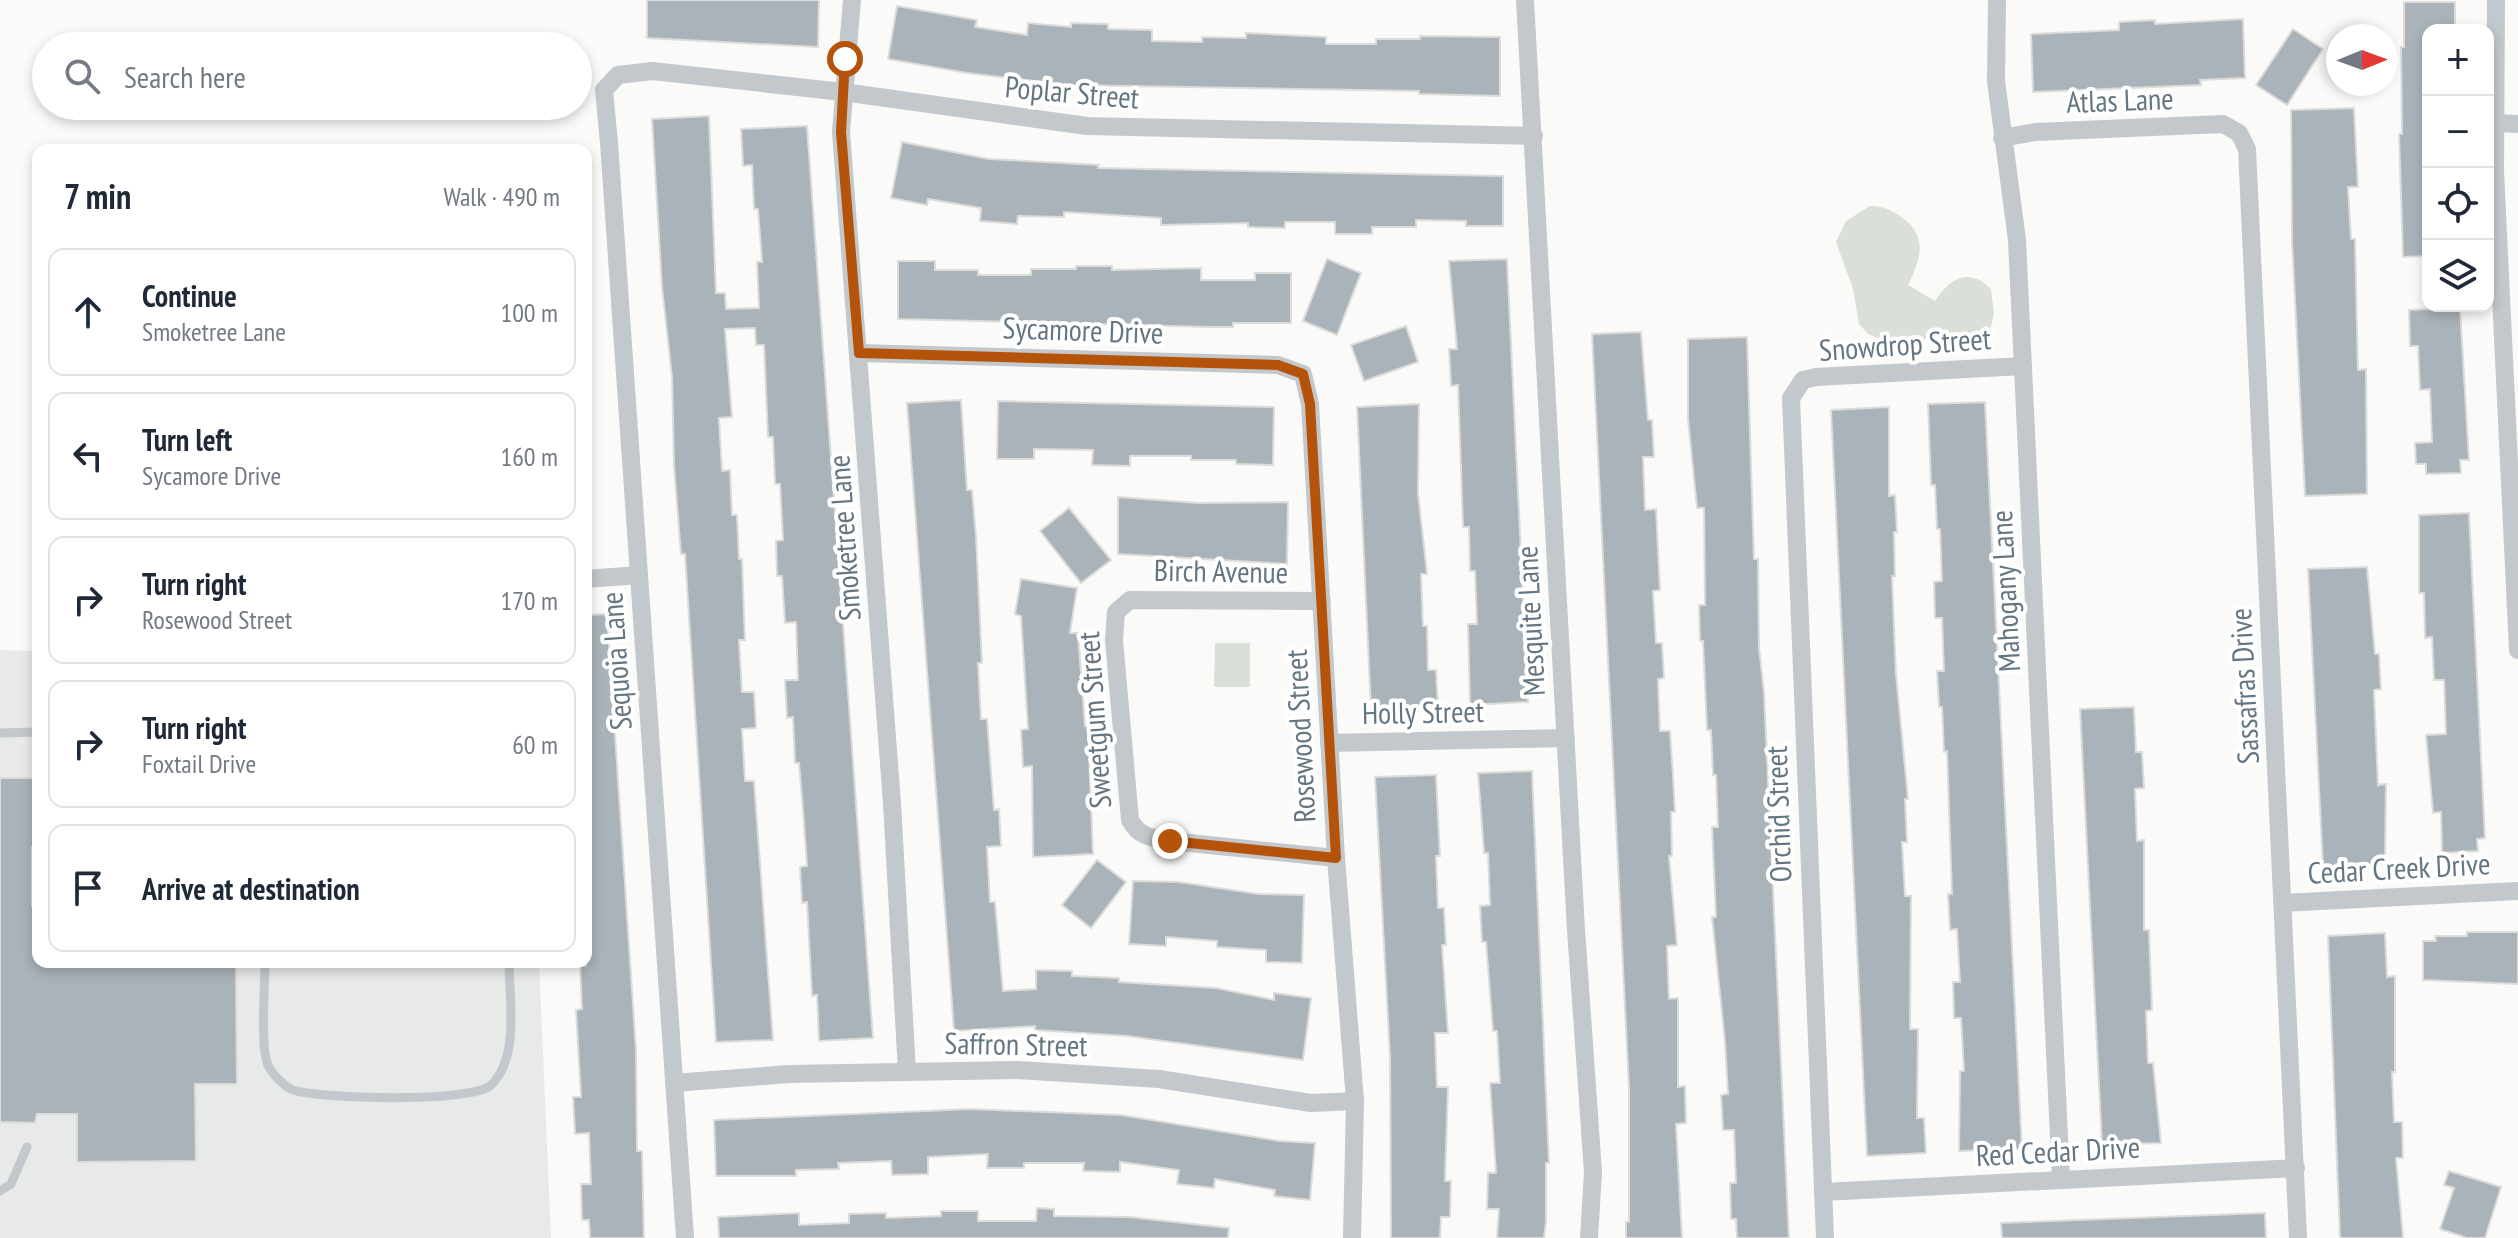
<!DOCTYPE html>
<meta charset="utf-8">
<style>
body{margin:0;font-family:"PT Sans Narrow",sans-serif;background:#f2f2f3;color:#1f2937}
.controls{position:absolute;right:24px;top:24px;display:grid;overflow:hidden;border-radius:16px;box-shadow:0 4px 12px #0003}
.controls button{width:72px;height:72px;display:grid;place-items:center;padding:0;border:0;border-bottom:2px solid #e0e1e3;background:#fff;color:#1f2937;font:40px sans-serif}
.compass{position:absolute;left:2326px;top:24px;width:72px;height:72px;border-radius:50%;background:#fff;box-shadow:0 4px 12px #0003;rotate:89deg}
.stop{position:absolute;width:24px;height:24px;margin:-18px;border:6px solid #b45309;border-radius:50%;background:#fff}
.stop.end{background:#b45309;border-color:#fff;box-shadow:0 2px 8px #0008}
.list{margin:0;padding:0;list-style:none}
h2{display:flex;justify-content:space-between;align-items:center;height:104px;margin:0;padding:0 32px;font-size:34px}
h2 small{font-size:26px;font-weight:400;color:#747a83}
.list li{display:grid;grid-template-columns:52px 1fr auto;gap:24px;align-items:center;box-sizing:border-box;height:128px;margin:0 16px 16px;padding:0 16px;border:2px solid #e0e1e3;border-radius:16px}
.list b{display:block;font-size:30px;white-space:nowrap}
.list p{margin:0;font-size:26px;white-space:nowrap;color:#747a83}
.list em{font-size:26px;font-style:normal;color:#747a83}
.icon{flex:none;width:44px;height:44px;fill:none;stroke:currentColor;stroke-width:2;stroke-linecap:round;stroke-linejoin:round}
.map{position:relative;flex:none;width:2518px;height:1238px;overflow:hidden}
.search{position:absolute;background:#fff;box-shadow:0 4px 12px #0003;left:32px;top:32px;width:560px;height:88px;display:flex;align-items:center;gap:20px;box-sizing:border-box;padding:0 28px;border-radius:44px;color:#747a83;font-size:30px}
.panel{position:absolute;background:#fff;box-shadow:0 4px 12px #0003;left:32px;top:144px;width:560px;height:824px;border-radius:16px}
.map>svg:first-child{display:block}
.built{fill:#e8e9e9}
.green{fill:#dadfd7}
.building{fill:#aab3b9;stroke:#dcdcda;stroke-width:2}
.lines{fill:none;stroke-linecap:round;stroke-linejoin:round}
.service{stroke:#c3c8cc;stroke-width:9}
.minor{stroke:#c3c8cc;stroke-width:18}
.route{stroke:#b45309;stroke-width:10}
.labels{text-anchor:middle;stroke-width:8;stroke-linejoin:round;paint-order:stroke}
.street-label{font-size:30px;fill:#657683;stroke:#fff}
</style>
<div class="map">
<svg width="2518" height="1238" viewBox="0 0 2518 1238">
<rect width="100%" height="100%" fill="#fafaf8"/>
<path class="built" d="M0,650L38,651V962H539L551,1238H0Z"/>
<g class="green">
<path d="M1870,206C1881,206 1886,208 1895,213C1928,232 1923,255 1908,285L1935,301C1950,278 1969,267 1991,289L1994,313L1991,327L1981,339L1955,345L1933,337L1898,346L1868,334L1859,324L1853,289L1836,242L1846,221Z"/>
<path d="M1215,643H1250V687H1214Z"/>
</g>
<g class="building">
<path d="M647,0H819L818,47L647,38Z"/>
<path d="M2404,2H2455V30H2428V256L2403,257L2399,134H2402L2401,47H2404Z"/>
<path d="M897,6L977,20L975,27L1027,35L1028,23L1071,27V23L1108,24V29L1152,30V41L1202,42V37L1246,38V33L1326,37V44H1376V39H1420V36L1500,37V96L1419,94V91L1070,85L967,73L888,59Z"/>
<path d="M2243,19L2245,78L2200,80L2201,85L2033,92L2031,34L2119,30V22L2155,20V24Z"/>
<path d="M2293,29L2323,49L2287,105L2256,85Z"/>
<path d="M2354,108L2358,187H2348L2351,239H2355L2358,370L2366,369L2367,494L2305,496L2292,241L2291,110Z"/>
<path d="M709,116L716,293H725L726,309L759,308L757,262H762L758,209H754L752,165L743,166L741,129L807,126L873,1038L819,1041L817,995L812,996L807,902L802,903L800,867L807,866L803,810L799,763H795L793,717L787,718L785,680H798L796,622L785,623L782,576H777L776,541L783,540L780,484H775L773,437H768L764,345H756L755,328L725,329L732,417L719,418L722,471L730,470L732,515H737L739,559H742L745,640H739L742,692H754L756,728L742,729L745,781H754L773,1040L716,1042L685,554H681L674,466L672,377L662,287L652,119Z"/>
<path d="M902,142L989,159L1099,165L1098,168L1503,176V226H1466V221L1416,220V227H1372V234H1335V222H1285V228L1248,227V223L1161,225V218L1064,212V217L1018,216L1017,224L980,221L981,208L928,199L927,205L891,198Z"/>
<path d="M1327,259L1361,273L1337,335L1303,321Z"/>
<path d="M1507,259L1528,702L1470,705L1468,624H1477L1475,571H1470L1469,527H1463L1458,385L1451,386L1449,349H1457L1449,261Z"/>
<path d="M898,261H935V270H978V275H1031V269H1076V266H1112V270L1201,268V280H1255V273H1291V323H1233V327H1209L898,319Z"/>
<path d="M2460,308L2469,460H2460L2461,473L2426,474V464H2416L2415,443L2432,442L2430,389L2420,390L2418,346H2410L2409,310Z"/>
<path d="M1406,326L1418,362L1364,381L1351,345Z"/>
<path d="M1641,332L1648,420H1652L1654,457H1643L1645,510L1656,509L1660,590L1653,591L1656,643H1662L1664,678L1658,679L1660,731H1670L1673,776L1675,812H1671L1672,856H1669L1677,945L1667,946L1669,999L1678,998V1087L1685,1086L1686,1123L1676,1124L1682,1238H1626V1222H1629V1089L1592,334Z"/>
<path d="M1747,337L1754,559H1758L1759,648L1764,692L1789,1238H1737L1736,1219H1731L1730,1183H1736L1734,1130H1723L1721,1095L1728,1094L1725,1042L1712,917H1716L1712,827H1718L1716,775H1713L1711,730H1707L1703,641H1700L1699,605H1705L1704,508H1697L1688,419V339Z"/>
<path d="M961,400L967,490H972L976,536L982,663H978L981,719H987L994,810L999,809L1001,846L987,847L990,902H995L1003,991L1036,989V970L1072,971V976L1119,978V982L1216,988L1274,1000V993L1311,998L1303,1060L1127,1036L1035,1030V1026L954,1031L907,403Z"/>
<path d="M998,401L1274,407L1273,465L1236,464V460H1191V456H1130V466L1092,465L1093,450L1034,449V459H997Z"/>
<path d="M1985,402L2022,1149L1959,1151L1960,1071H1964L1961,1018H1954L1953,982H1960L1957,929L1950,930L1948,894H1952L1947,751L1944,752L1942,707H1939L1937,671H1944L1942,618H1935L1934,582L1942,581L1940,529H1937L1935,485H1931L1928,404Z"/>
<path d="M1419,404L1418,493L1427,574H1421L1423,626H1427L1428,670H1436L1438,707L1371,710L1357,407Z"/>
<path d="M1889,407V496L1895,495L1897,532H1894L1895,576H1892L1896,674L1908,799H1905L1907,842H1902L1905,896H1911L1910,1029H1918L1917,1118H1924L1926,1153L1867,1156L1831,410Z"/>
<path d="M1118,497L1199,503L1288,502L1287,564L1118,554Z"/>
<path d="M1069,508L1111,560L1081,583L1040,531Z"/>
<path d="M2469,513L2485,838L2477,839L2478,851L2442,853L2441,812L2433,813L2426,735L2446,734L2444,680H2434L2432,637L2425,638L2424,593H2419V515Z"/>
<path d="M2367,567L2375,654H2379L2381,689L2374,690L2378,785L2386,784L2385,864L2323,867L2308,569Z"/>
<path d="M1021,579L1077,588L1070,633H1078L1085,726H1088L1093,854L1033,857L1032,766L1023,767L1021,730L1028,729L1021,616L1015,614Z"/>
<path d="M607,614L636,1050L637,1151H642L644,1238H590L589,1220H582L581,1184H591L589,1133L575,1134L573,1097H581L576,1010L582,1009L580,966H586V615Z"/>
<path d="M2134,707L2136,752H2142L2144,788L2135,789L2137,841L2144,840V930H2149L2152,1010L2146,1011L2148,1063H2153L2161,1143L2102,1145L2080,709Z"/>
<path d="M1532,771L1549,1163H1546V1221L1544,1238H1497L1499,1209H1487L1488,1173H1496L1490,1083H1500L1497,1031H1493L1486,942H1482L1480,906L1490,905L1488,853H1484L1478,773Z"/>
<path d="M1436,775L1440,856H1436L1438,908H1444L1446,945H1442L1448,1033H1435L1437,1087H1448L1445,1181H1451L1450,1217H1441L1440,1238H1391L1390,1057L1375,777Z"/>
<path d="M0,778H38V847H32V906H38V962L236,965L237,1084H195L196,1161L77,1162V1114H37L35,1123L0,1122Z"/>
<path d="M1097,860L1126,882L1091,928L1062,905Z"/>
<path d="M1133,881L1179,882L1258,894L1304,895L1302,963L1266,962V950L1217,947V941L1166,937V946L1129,944Z"/>
<path d="M2467,932H2518V984L2423,980V941H2436L2435,936H2467Z"/>
<path d="M2385,933L2387,977L2395,976V1072H2392L2394,1122H2402L2403,1158H2396L2403,1238H2340L2328,936Z"/>
<path d="M970,1109L1121,1115L1279,1141L1315,1143L1310,1200L1274,1196L1275,1190L1215,1179L1214,1188L1177,1184L1179,1170L1120,1162V1172L1083,1171L1084,1163H1024V1168H987L988,1154L928,1157V1174L892,1175L891,1161L838,1163L839,1169L796,1170V1176H716L714,1120Z"/>
<path d="M2449,1171L2501,1187L2485,1238H2467L2440,1229L2454,1188L2444,1185Z"/>
<path d="M1037,1208L1054,1209V1216L1129,1217L1229,1228L1228,1238H719L718,1217L799,1213V1225L849,1223V1214L886,1213V1218L941,1216V1211H978V1221H1036Z"/>
<path d="M2265,1213L2266,1238H2002L2001,1223Z"/>
</g>
<g class="lines">
<g class="service">
<path d="M0,733L38,732"/>
<path d="M265,962C265,984 260,1048 268,1065C271,1073 286,1088 293,1090C321,1099 472,1103 491,1085C520,1058 509,998 509,962"/>
<path d="M0,1191L11,1184L27,1147"/>
</g>
<g class="minor">
<path d="M852,0L841,132L892,803L907,1072"/>
<path d="M1525,0L1576,930L1593,1172L1589,1238"/>
<path d="M1997,0L1996,81L2017,240L2061,1180"/>
<path d="M2496,0L2495,171L2518,650"/>
<path d="M2496,123L2518,124"/>
<path d="M2002,138L2035,132L2223,124L2239,133L2247,149L2298,1238"/>
<path d="M859,353L1278,365L1303,374L1310,404L1336,858L1355,1101L1352,1238"/>
<path d="M586,579L639,575"/>
<path d="M1322,601L1130,600L1116,612L1114,640L1130,820C1139,837 1152,838 1170,841L1336,858"/>
<path d="M1329,743L1566,738"/>
<path d="M2283,903L2518,891"/>
<path d="M674,1083L789,1074L1018,1070L1159,1079L1311,1103L1355,1101"/>
<path d="M1823,1192L2296,1168"/>
<path d="M685,1238L609,143L604,90L618,75L652,71L843,92L1087,126L1534,136"/>
<path d="M1825,1238L1791,398L1803,380L1816,377L2023,366"/>
</g>
</g>
<g class="lines">
<path class="route" d="M845,59L841,132L859,353L1278,365L1303,374L1310,404L1336,858L1170,841"/>
</g>
<g class="labels">
<g class="street-label">
<text transform="translate(1072 93) rotate(5)" y="10">Poplar Street</text>
<text transform="translate(2120 101) rotate(-2)" y="10">Atlas Lane</text>
<text transform="translate(1083 331) rotate(2)" y="10">Sycamore Drive</text>
<text transform="translate(1905 345) rotate(-4)" y="10">Snowdrop Street</text>
<text transform="translate(845 538) rotate(-94)" y="10">Smoketree Lane</text>
<text transform="translate(1221 572) rotate(1)" y="10">Birch Avenue</text>
<text transform="translate(2006 591) rotate(-93)" y="10">Mahogany Lane</text>
<text transform="translate(1531 621) rotate(-93)" y="10">Mesquite Lane</text>
<text transform="translate(617 661) rotate(-94)" y="10">Sequoia Lane</text>
<text transform="translate(2245 686) rotate(-93)" y="10">Sassafras Drive</text>
<text transform="translate(1423 713) rotate(-1)" y="10">Holly Street</text>
<text transform="translate(1095 720) rotate(-94)" y="10">Sweetgum Street</text>
<text transform="translate(1301 736) rotate(-93)" y="10">Rosewood Street</text>
<text transform="translate(1779 814) rotate(-92)" y="10">Orchid Street</text>
<text transform="translate(2399 869) rotate(-3)" y="10">Cedar Creek Drive</text>
<text transform="translate(1016 1045) rotate(1)" y="10">Saffron Street</text>
<text transform="translate(2058 1152) rotate(-3)" y="10">Red Cedar Drive</text>
</g>
</g>
</svg>
<div class="controls">
<button>+</button>
<button>−</button>
<button><svg class="icon" aria-label="locate" viewBox="0 0 24 24"><circle cx="12" cy="12" r="6"/><path d="M12 2v4M12 18v4M2 12h4M18 12h4"/></svg></button>
<button><svg class="icon" aria-label="layers" viewBox="0 0 24 24"><path d="M12 4l9 5-9 5-9-5zM3 14l9 5 9-5"/></svg></button>
</div>
<svg class="compass" viewBox="-18 -18 36 36"><path d="M0-13l5 13h-10z" fill="#e53935"/><path d="M0 13l5-13h-10z" fill="#747a83"/></svg>
<div class="stop" style="left:845px;top:59px"></div>
<div class="stop end" style="left:1170px;top:841px"></div>
<div class="search"><svg class="icon" aria-label="search" viewBox="0 0 24 24"><circle cx="10" cy="10" r="6"/><path d="M15 15l6 6"/></svg>Search here</div>
<section class="panel">
<h2>7 min<small>Walk · 490 m</small></h2>
<ul class="list">
<li><svg class="icon" aria-label="ahead" viewBox="0 0 24 24"><path d="M12 20V5M6 11l6-6 6 6"/></svg><div><b>Continue</b><p>Smoketree Lane</p></div><em>100 m</em></li>
<li><svg class="icon" aria-label="left" viewBox="0 0 24 24"><path d="M17 20v-9H6M10 6l-5 5 5 5"/></svg><div><b>Turn left</b><p>Sycamore Drive</p></div><em>160 m</em></li>
<li><svg class="icon" aria-label="right" viewBox="0 0 24 24"><path d="M7 20v-9h11M14 6l5 5-5 5"/></svg><div><b>Turn right</b><p>Rosewood Street</p></div><em>170 m</em></li>
<li><svg class="icon" aria-label="right" viewBox="0 0 24 24"><path d="M7 20v-9h11M14 6l5 5-5 5"/></svg><div><b>Turn right</b><p>Foxtail Drive</p></div><em>60 m</em></li>
<li><svg class="icon" aria-label="arrive" viewBox="0 0 24 24"><path d="M6 21V4h12l-3 4 3 4H6"/></svg><div><b>Arrive at destination</b></div></li>
</ul>
</section>
</div>
